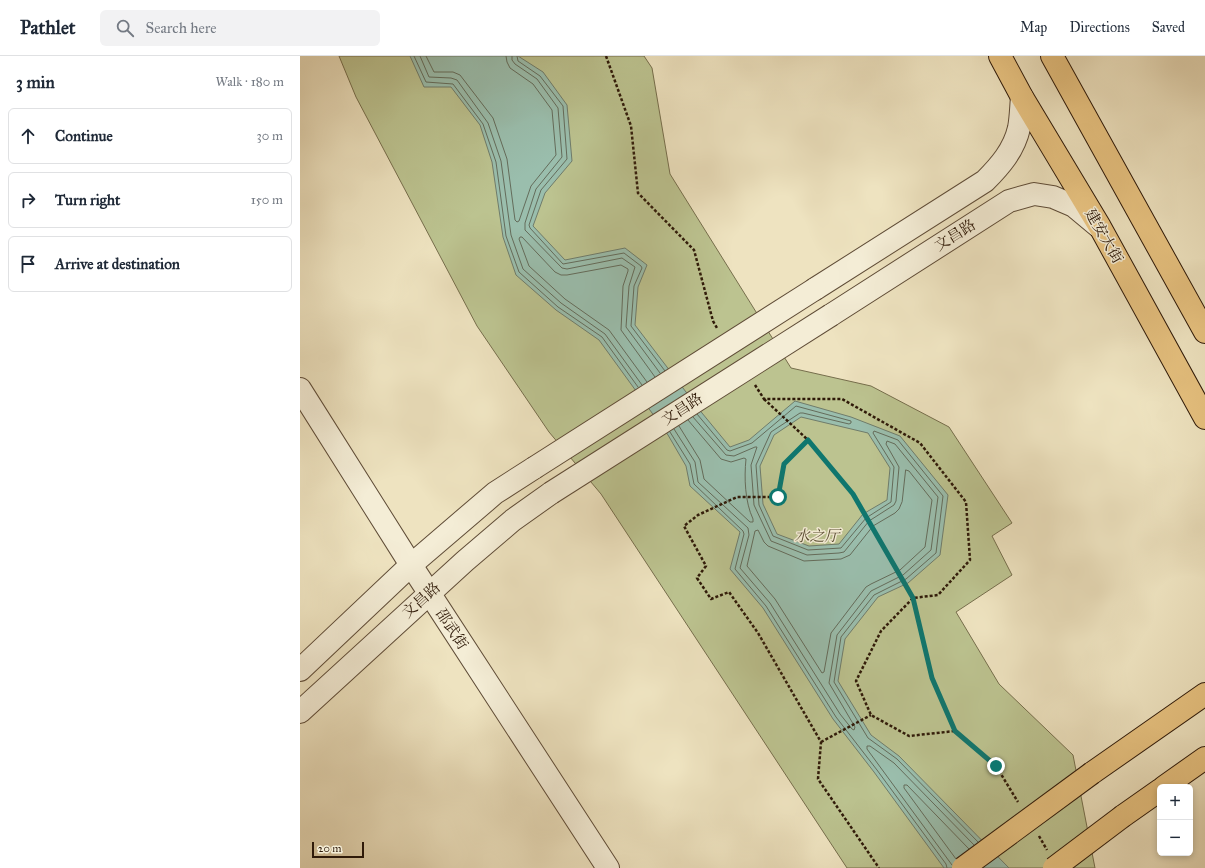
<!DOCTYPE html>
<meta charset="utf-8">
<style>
body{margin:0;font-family:"IM FELL Great Primer","Noto Serif SC",serif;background:#f2f2f3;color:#1f2937}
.controls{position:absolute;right:12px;bottom:12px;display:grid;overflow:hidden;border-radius:6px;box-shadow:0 2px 6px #0003}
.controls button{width:36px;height:36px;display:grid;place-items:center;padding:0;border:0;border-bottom:1px solid #e0e1e3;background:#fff;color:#1f2937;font:20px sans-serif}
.scale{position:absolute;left:12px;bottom:10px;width:52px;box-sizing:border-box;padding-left:4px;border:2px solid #2f1a09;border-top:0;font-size:11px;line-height:14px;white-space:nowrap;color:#2f1a09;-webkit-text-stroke:3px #f4edd6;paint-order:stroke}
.stop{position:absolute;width:12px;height:12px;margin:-9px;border:3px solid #0f766e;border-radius:50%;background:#fff}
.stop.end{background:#0f766e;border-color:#fff;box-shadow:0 1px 4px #0008}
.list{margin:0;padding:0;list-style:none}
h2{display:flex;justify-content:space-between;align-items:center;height:52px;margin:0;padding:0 16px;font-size:17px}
h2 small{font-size:13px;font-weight:400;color:#747a83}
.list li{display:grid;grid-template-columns:26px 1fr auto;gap:12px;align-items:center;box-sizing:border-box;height:56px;margin:0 8px 8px;padding:0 8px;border:1px solid #e0e1e3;border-radius:6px}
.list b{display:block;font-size:15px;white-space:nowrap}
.list em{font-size:13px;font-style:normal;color:#747a83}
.icon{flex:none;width:22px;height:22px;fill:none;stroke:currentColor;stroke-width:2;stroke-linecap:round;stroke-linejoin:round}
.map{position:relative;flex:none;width:905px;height:812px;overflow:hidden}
header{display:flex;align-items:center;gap:24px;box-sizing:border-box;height:56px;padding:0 20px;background:#fff;border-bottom:1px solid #e0e1e3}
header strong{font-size:19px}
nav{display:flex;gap:22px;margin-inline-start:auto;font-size:14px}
.search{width:280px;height:36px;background:#f2f2f3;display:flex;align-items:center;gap:10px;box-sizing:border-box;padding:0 14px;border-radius:6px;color:#747a83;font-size:15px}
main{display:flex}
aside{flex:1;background:#fff}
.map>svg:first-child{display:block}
.green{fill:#bcc390;stroke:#766e4c}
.water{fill:#9abead;stroke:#6f7c6b;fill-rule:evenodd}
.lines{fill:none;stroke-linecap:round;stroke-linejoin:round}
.shore{stroke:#646c5b;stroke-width:1}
.minor-casing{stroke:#5f4c37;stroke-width:24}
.major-casing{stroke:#2f1a09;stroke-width:24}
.path{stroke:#2f1a09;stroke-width:2.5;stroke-dasharray:3 2;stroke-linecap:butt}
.minor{stroke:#f4edd6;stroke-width:22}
.major{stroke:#e7c280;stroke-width:22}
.minor-bridge-casing{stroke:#5f4c37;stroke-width:24;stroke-linecap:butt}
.major-bridge-casing{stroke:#2f1a09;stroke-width:24;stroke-linecap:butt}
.minor-bridge{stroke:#f4edd6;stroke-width:22}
.major-bridge{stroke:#e7c280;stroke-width:22}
.route{stroke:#0f766e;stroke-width:5}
.labels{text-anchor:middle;stroke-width:3;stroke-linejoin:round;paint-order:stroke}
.street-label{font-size:15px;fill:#2f1a09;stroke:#f4edd6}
.park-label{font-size:15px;font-style:italic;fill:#594d32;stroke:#f4edd6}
</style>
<header>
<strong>Pathlet</strong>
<div class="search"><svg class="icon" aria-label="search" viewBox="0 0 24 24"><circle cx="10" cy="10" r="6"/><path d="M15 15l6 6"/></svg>Search here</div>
<nav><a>Map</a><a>Directions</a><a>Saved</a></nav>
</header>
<main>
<aside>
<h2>3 min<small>Walk · 180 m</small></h2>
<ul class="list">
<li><svg class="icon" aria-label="ahead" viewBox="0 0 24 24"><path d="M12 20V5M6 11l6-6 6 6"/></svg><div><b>Continue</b></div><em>30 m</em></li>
<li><svg class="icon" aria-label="right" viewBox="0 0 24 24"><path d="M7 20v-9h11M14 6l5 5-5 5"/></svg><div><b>Turn right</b></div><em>150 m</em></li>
<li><svg class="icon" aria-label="arrive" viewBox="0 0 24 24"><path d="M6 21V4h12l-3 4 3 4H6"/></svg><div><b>Arrive at destination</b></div></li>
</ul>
</aside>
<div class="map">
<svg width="905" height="812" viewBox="0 0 905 812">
<rect width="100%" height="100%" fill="#eee3c0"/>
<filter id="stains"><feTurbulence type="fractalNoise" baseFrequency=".005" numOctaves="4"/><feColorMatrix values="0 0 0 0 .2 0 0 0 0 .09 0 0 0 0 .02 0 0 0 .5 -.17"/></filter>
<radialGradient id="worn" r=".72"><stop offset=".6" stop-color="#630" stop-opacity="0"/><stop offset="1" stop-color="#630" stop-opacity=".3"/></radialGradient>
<path class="green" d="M39,0H344L352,12L370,118L491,312L571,330L649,371L712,467L692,480L712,519L656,556L699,628L773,699L795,812H547L301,438L249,376L177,270L56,41Z"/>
<path class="water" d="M110,0H218L243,16L267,49L272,105L245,137L233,170L265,204L325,192L347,209L338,231L335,269L402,357L430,391L449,384L495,345L551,361L600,380L648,439L640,499L608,527L578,541L545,583L538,625L571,679L599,700L709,812H644L574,716L533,663L463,552L430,513L440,476L390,430L386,410L368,379L299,284L256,254L216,219L203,181L192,106L180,69L151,31H124ZM501,361L568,377L590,412L587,444L563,458L539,488L509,490L477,478L463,448L460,410L474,379Z"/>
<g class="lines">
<g class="shore">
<path d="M114,0L126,26L153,28L183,68L196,106L206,180L219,216L258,251L302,281L338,331"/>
<path d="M120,0L129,21L151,22L157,24L188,67L201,105L211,179L223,213L261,247L305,278L342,329"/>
<path d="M126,0L134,16H153L160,19L193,62L207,103L215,164L217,166L219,165L231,130L256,99L252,54L233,28L210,12L207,6L206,0"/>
<path d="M212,0V4L215,8L237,23L258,52L262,101L236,133L225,167V174L262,212L267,213L322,202L335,211L329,230L326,271L360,317"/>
<path d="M217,0L218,5L240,20L263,50L267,103L241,134L229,169L230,172L263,208L324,197L341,210L342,212L334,230L331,270L365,315"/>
<path d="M347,326L309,274L265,243L229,210L219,183L220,181H222L255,216L261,219H267L321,209L328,213V215L323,230L321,274L355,321"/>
<path d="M397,358L427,394L430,395L452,387L496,350L551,365V367L549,368L503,357H500L471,376L456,409L459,449L473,480L508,494L541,492L566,462L591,446L594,411L573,377L574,375L598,384L643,440L636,497L606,523L574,539L541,581L534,626L568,682L597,703L678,786"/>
<path d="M379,370L400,404L404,423L450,466H453V463C445,446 444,422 446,403L444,402L431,406L421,403L388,364"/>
<path d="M374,373L395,406L398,426L448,472L449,479L440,512L470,547L540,658L552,673L554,674L555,671L529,627L537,579L571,535L603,519L631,494L638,441L595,388L587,385L586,388L599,411L596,445L594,449L569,465L544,496L539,497L507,499L471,485L454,449L451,409L457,391H455L434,400L426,399L393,361"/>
<path d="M370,376L390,408L394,428L443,475L444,478L435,513L466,550L536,661L577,714L646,808L647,812"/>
<path d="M606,414L609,415L632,444L625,491L600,514L571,528L566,531L531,577L524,616L522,617L475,543L447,510L455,475L458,474L464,486L468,490L504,505L541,503L550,499L573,470L595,457L599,453L602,446Z"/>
<path d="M656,803L604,732V729H607L669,793"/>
<path d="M652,809L567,693V690H570L594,707L674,789"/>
</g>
<g class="minor-casing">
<g id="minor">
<path d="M515,233L685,125C700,110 714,94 719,72C721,62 721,51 722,41"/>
<path d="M531,259L709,145L734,138L753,141L774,150L798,170"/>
<path d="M0,333L111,509L308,812"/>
<path d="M0,614L111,509L195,437L234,412"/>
<path d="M0,656L165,505L213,464L251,437"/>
</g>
</g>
<g class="major-casing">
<g id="major">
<path d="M700,0L722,41L800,171L905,362"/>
<path d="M752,0L905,276"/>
<path d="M792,717L905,638"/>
<path d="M864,731L905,702"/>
<path d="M823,760L860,734"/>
</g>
</g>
<g class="path">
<path d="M306,0L331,70L338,137L394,194L413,265L417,272"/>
<path d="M455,329L464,343H542L620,387L666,446L670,504L638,539L613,542L581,575L556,625L571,659L609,680L655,675"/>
<path d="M464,343L508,384L484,408L478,441H437L398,459L384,470L406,510L397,522L411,543L429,536L458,577L521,686L518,723L579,812"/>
<path d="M508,384L553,438L613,542L632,622L655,675L696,710L718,746"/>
<path d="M521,686L571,659"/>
<path d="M739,780L747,794"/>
</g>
<use href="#minor" class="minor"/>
<use href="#major" class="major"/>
<g class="minor-bridge-casing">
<g id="minor-bridge">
<path d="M234,412L515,233"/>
<path d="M251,437L531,259"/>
</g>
</g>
<g class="major-bridge-casing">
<g id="major-bridge">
<path d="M663,812L792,717"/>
<path d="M754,812L823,760"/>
</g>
</g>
<use href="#minor-bridge" class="minor-bridge"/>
<use href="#major-bridge" class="major-bridge"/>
</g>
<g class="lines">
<path class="route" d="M478,441L484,408L508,384L553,438L613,542L632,622L655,675L696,710"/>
</g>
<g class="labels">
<g class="street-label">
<text transform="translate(655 179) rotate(-32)" y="5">文昌路</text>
<text transform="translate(804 180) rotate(60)" y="5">建安大街</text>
<text transform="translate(382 353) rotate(-33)" y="5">文昌路</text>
<text transform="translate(121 544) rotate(-42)" y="5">文昌路</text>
<text transform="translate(152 573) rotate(57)" y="5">邵武街</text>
</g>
<g class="park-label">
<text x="517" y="485">水之厅</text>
</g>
</g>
<rect width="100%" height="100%" filter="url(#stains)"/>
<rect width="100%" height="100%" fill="url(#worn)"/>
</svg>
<div class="controls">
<button>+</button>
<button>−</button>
</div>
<div class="scale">20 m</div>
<div class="stop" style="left:478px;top:441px"></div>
<div class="stop end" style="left:696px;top:710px"></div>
</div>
</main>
